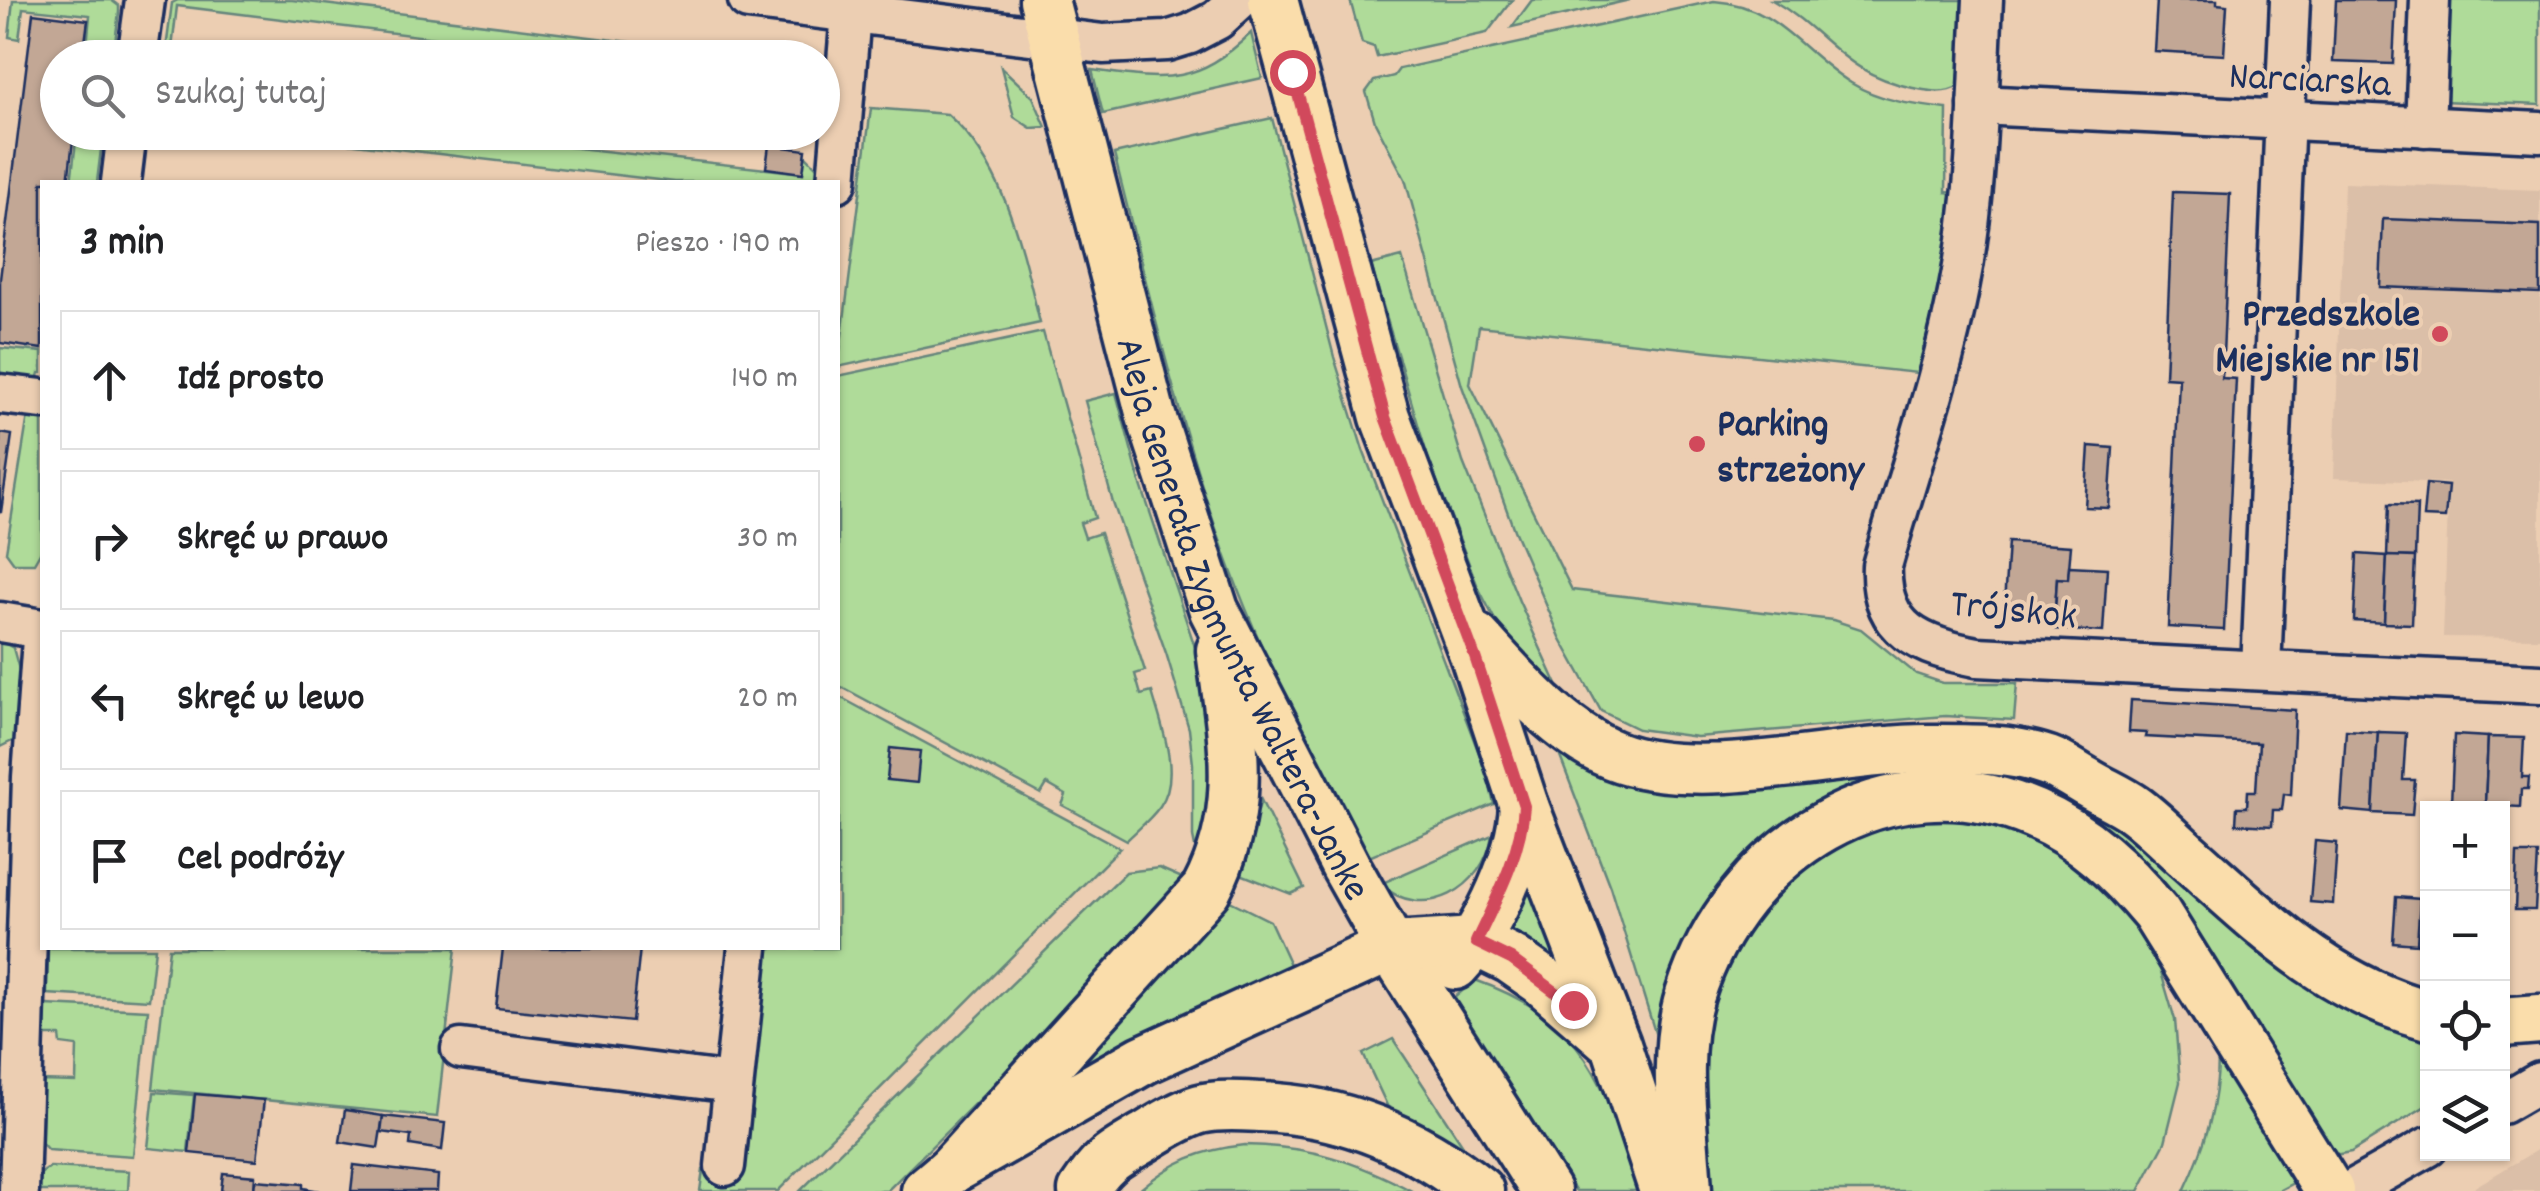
<!DOCTYPE html>
<html lang="pl">
<meta charset="utf-8">
<style>
body{margin:0;font-family:Dekko,sans-serif;background:#f2f2f2;color:#202124}
.controls{position:absolute;right:30px;bottom:30px;display:grid;overflow:hidden;border-radius:0px;box-shadow:0 2px 8px #0004}
.controls button{width:90px;height:90px;display:grid;place-items:center;padding:0;border:0;border-bottom:2px solid #e0e0e0;background:#fff;color:#202124;font:50px sans-serif}
.stop{position:absolute;width:30px;height:30px;margin:-22px;border:8px solid #d1495b;border-radius:50%;background:#fff}
.stop.end{background:#d1495b;border-color:#fff;box-shadow:0 2px 10px #0008}
.list{margin:0;padding:0;list-style:none}
h2{display:flex;justify-content:space-between;align-items:center;height:130px;margin:0;padding:0 40px;font-size:42px}
h2 small{font-size:32px;font-weight:400;color:#757577}
.list li{display:grid;grid-template-columns:65px 1fr auto;gap:30px;align-items:center;box-sizing:border-box;height:140px;margin:0 20px 20px;padding:0 20px;border:2px solid #e0e0e0;border-radius:0px}
.list b{display:block;font-size:38px;white-space:nowrap}
.list em{font-size:32px;font-style:normal;color:#757577}
.icon{flex:none;width:55px;height:55px;fill:none;stroke:currentColor;stroke-width:2;stroke-linecap:round;stroke-linejoin:round}
.map{position:relative;flex:none;width:2540px;height:1191px;overflow:hidden}
.search{position:absolute;background:#fff;box-shadow:0 2px 8px #0004;left:40px;top:40px;width:800px;height:110px;display:flex;align-items:center;gap:25px;box-sizing:border-box;padding:0 35px;border-radius:55px;color:#757577;font-size:38px}
.panel{position:absolute;background:#fff;box-shadow:0 2px 8px #0004;left:40px;top:180px;width:800px;height:770px;border-radius:0px}
.map>svg:first-child{display:block}
.built{fill:#dbbfa8}
.green{fill:#afdb99;stroke:#65857c;stroke-width:2.5}
.building{fill:#c2a795;stroke:#1b2f5e;stroke-width:2.5}
.lines{fill:none;stroke-linecap:round;stroke-linejoin:round}
.minor-casing{stroke:#1b2f5e;stroke-width:45}
.major-casing{stroke:#1b2f5e;stroke-width:55}
.minor{stroke:#ecceb2;stroke-width:38}
.major{stroke:#faddab;stroke-width:48}
.route{stroke:#d1495b;stroke-width:12}
.poi-dot{fill:#d1495b;stroke:#ecceb2;stroke-width:4}
.labels{text-anchor:middle;stroke-width:8;stroke-linejoin:round;paint-order:stroke}
.street-label{font-size:40px;fill:#1b2f5e;stroke:#ecceb2}
.poi-label{font-size:40px;font-weight:bold;fill:#1b2f5e;stroke:#ecceb2;text-anchor:end}
</style>
<div class="map">
<svg width="2540" height="1191" viewBox="0 0 2540 1191">
<rect width="100%" height="100%" fill="#ecceb2"/>
<filter id="ink" filterUnits="userSpaceOnUse"><feTurbulence type="fractalNoise" baseFrequency=".01" numOctaves="2"/><feDisplacementMap in="SourceGraphic" scale="20" xChannelSelector="R" yChannelSelector="G"/><feConvolveMatrix kernelMatrix="1 2 1 2 8 2 1 2 1" color-interpolation-filters="sRGB"/></filter>
<g filter="url(#ink)">
<g class="built">
<path d="M2344,183L2540,190V638L2443,637L2449,483L2334,478Z"/>
<path d="M2540,1148V1191H2468Z"/>
</g>
<g class="green">
<path d="M13,0H111L119,6V12L113,57H86L90,15L23,8L19,39L9,37Z"/>
<path d="M178,0H292L752,57H588L177,6L171,57H165L172,3Z"/>
<path d="M1350,0H1512L1487,33L1377,57L1374,47L1362,43Z"/>
<path d="M1532,0H1630L1512,27Z"/>
<path d="M1772,0H1963L1959,86C1944,95 1929,91 1913,88C1841,73 1828,32 1772,0Z"/>
<path d="M2447,0H2540V105L2442,101Z"/>
<path d="M1714,1C1777,5 1801,52 1851,83C1880,101 1914,105 1947,109L1946,192L1956,193L1949,251L1917,373L1479,326L1470,384L1572,590L1833,620L1861,629L1916,674L1943,683H2017L2014,720L1945,716L1697,737L1638,729L1601,711L1560,637L1514,530L1462,386L1405,179L1375,122L1366,92L1374,81L1394,76L1399,69Z"/>
<path d="M1251,33L1262,78L1103,114L1092,70C1164,80 1195,87 1251,33Z"/>
<path d="M1001,67L1033,97L1046,127L1031,128L1014,117Z"/>
<path d="M871,108L947,114C1006,166 1022,250 1040,323L838,367Z"/>
<path d="M1272,118L1334,357L1363,450L1487,774L1494,804L1362,860C1309,749 1252,638 1213,520C1173,400 1145,276 1114,154Z"/>
<path d="M77,133H103L97,182H71Z"/>
<path d="M263,133H443L802,173L805,155L817,167L822,182H675Z"/>
<path d="M1402,257L1463,462L1519,601L1563,698L1528,667L1495,620L1478,587L1428,458L1371,265Z"/>
<path d="M1043,332L1095,518L1080,523L1085,538L1100,533L1145,671L1135,674L1141,695L1152,692C1161,724 1182,776 1160,806C1151,819 1138,829 1127,840L1062,805L1066,795L1047,784L1041,794L838,685V376Z"/>
<path d="M0,348L42,352V373H39L37,380L0,376Z"/>
<path d="M1116,393L1140,482L1206,680L1221,737L1204,853L1195,847L1193,837V764L1189,729L1166,653L1113,503L1085,401Z"/>
<path d="M29,409L42,411V549L34,563H14L6,552Z"/>
<path d="M0,640L13,648L20,673L18,738L0,747Z"/>
<path d="M838,696L1120,848L778,1191H700L703,1170L740,1172L767,948H838Z"/>
<path d="M1554,741L1925,768L1924,778L1834,799L1661,1052L1610,887Z"/>
<path d="M1928,771L2020,772L2091,802L2300,982L2342,1007L2389,1026L2427,1036V1105L2351,1152L2334,1155L2166,890Z"/>
<path d="M1261,800L1304,888L1291,894L1238,873Z"/>
<path d="M1952,816L2031,833L2101,877L2155,952L2175,1020L2180,1082L2165,1142L2139,1191H1711L1698,1119L1703,1059L1712,994L1741,927L1818,851L1898,821Z"/>
<path d="M1492,835C1485,888 1424,924 1380,884Z"/>
<path d="M1159,868L1189,881L1123,956L887,1191H800L1126,872Z"/>
<path d="M1530,877L1568,976L1502,941L1521,907Z"/>
<path d="M1226,899L1270,921L1293,971L1037,1097Z"/>
<path d="M48,948H155L149,1000L47,994Z"/>
<path d="M169,948H456L437,1117L153,1089Z"/>
<path d="M1475,980C1588,1020 1606,1085 1638,1191H1576L1447,1004Z"/>
<path d="M46,1005L148,1010L133,1156L48,1150L40,1141L41,1081L76,1082L77,1046L61,1044L60,1036H44Z"/>
<path d="M1393,1039L1471,1158L1391,1114L1363,1054Z"/>
<path d="M2218,1056L2293,1183L2278,1191H2184C2205,1147 2218,1106 2218,1056Z"/>
<path d="M154,1092L194,1095L188,1152L148,1148Z"/>
<path d="M1245,1145C1310,1146 1355,1161 1412,1191H1138C1173,1161 1200,1150 1245,1145Z"/>
<path d="M50,1167L129,1171L128,1191H38L39,1175Z"/>
</g>
<g class="building">
<path d="M2157,0H2217V4L2227,5L2224,55L2154,51Z"/>
<path d="M2336,0H2396L2393,64L2333,62Z"/>
<path d="M33,13L88,20L83,58H58V132H74L68,182H42V349L0,343V279Z"/>
<path d="M769,145L806,150L803,173L766,168Z"/>
<path d="M2173,192L2230,194L2222,378L2236,379L2224,630L2168,627L2179,378L2165,377Z"/>
<path d="M2383,219L2540,225V293L2380,287Z"/>
<path d="M0,433L12,435L1,512H0Z"/>
<path d="M2089,446L2113,448L2109,508L2085,507Z"/>
<path d="M2426,484L2448,486L2445,518L2423,517Z"/>
<path d="M2389,504L2417,505L2415,557L2387,556Z"/>
<path d="M2008,542L2071,546L2068,579L2057,578L2055,609L2004,605Z"/>
<path d="M2357,554L2387,556L2384,623L2354,621Z"/>
<path d="M2387,556L2415,557L2412,624L2384,623Z"/>
<path d="M2069,566L2107,568L2103,632L2054,629L2057,578L2068,579Z"/>
<path d="M2131,700L2295,710L2291,795L2284,794L2282,810H2273L2272,826L2236,824L2237,807H2247L2248,791H2256L2259,743L2145,737L2146,733L2129,732Z"/>
<path d="M2346,730L2378,732L2373,813L2341,810Z"/>
<path d="M2378,732L2406,733L2403,780H2415L2412,815L2373,813Z"/>
<path d="M2454,735L2488,737L2485,805L2451,803Z"/>
<path d="M2488,737L2524,738L2522,777H2529L2528,789H2521L2520,807L2485,805Z"/>
<path d="M890,748L920,751L917,783L887,780Z"/>
<path d="M2315,841L2337,843L2333,904L2310,902Z"/>
<path d="M2517,854H2538L2535,910H2515Z"/>
<path d="M2396,897L2420,899L2417,944L2393,942Z"/>
<path d="M503,948H640L632,1022L496,1008Z"/>
<path d="M195,1094L264,1100L257,1160L189,1153Z"/>
<path d="M345,1110L383,1116L378,1148L340,1142Z"/>
<path d="M383,1116L445,1123L442,1150L410,1145L411,1136L381,1132Z"/>
<path d="M354,1165L438,1175L437,1191H351Z"/>
<path d="M223,1173L255,1176L254,1191H221Z"/>
<path d="M255,1180L303,1184V1188L320,1191H254Z"/>
</g>
<g class="lines">
<g class="minor-casing">
<g id="minor">
<path d="M748,0L1103,44L1167,41L1190,34L1217,20L1239,0"/>
<path d="M1983,0C1978,95 1978,194 1959,288C1941,382 1908,473 1882,566C1879,630 1922,647 1977,657L2540,684"/>
<path d="M137,58L145,0"/>
<path d="M1978,105L2540,132"/>
<path d="M2425,127L2430,0"/>
<path d="M121,182L127,132"/>
<path d="M837,182L851,13"/>
<path d="M0,394L42,399"/>
<path d="M0,622L42,629"/>
<path d="M2261,669L2290,0"/>
<path d="M461,1049L733,1083"/>
<path d="M2502,1104L2540,1082"/>
<path d="M725,1166L748,948"/>
<path d="M19,1191L32,777L42,639"/>
<path d="M2350,1191L2428,1147"/>
</g>
</g>
<g class="major-casing">
<g id="major">
<path id="s1" d="M1044,0L1151,416L1214,610L1346,867L1391,947L1546,1191"/>
<path d="M1273,0L1385,417L1475,657L1524,806L1616,1045L1664,1191"/>
<path d="M1476,638C1512,678 1562,735 1613,755C1699,789 1835,749 1928,749C1967,749 2011,748 2048,761C2062,766 2075,776 2088,783C2103,792 2120,799 2134,809C2152,822 2168,839 2185,854C2261,921 2326,988 2428,1015"/>
<path d="M1455,965C1489,928 1521,857 1524,806"/>
<path d="M2502,1022L2540,1019"/>
<path d="M952,1169L1143,1060L1391,947L1476,942L1511,959L1541,980L1608,1038"/>
<path d="M926,1191L952,1169L1206,890C1249,808 1232,736 1221,650"/>
<path d="M1083,1191C1104,1159 1113,1156 1145,1137C1161,1127 1182,1114 1200,1109C1218,1104 1243,1106 1261,1107C1343,1110 1415,1140 1479,1191"/>
<path d="M1687,1191C1684,1128 1671,1057 1690,995C1735,851 1887,751 2034,814C2085,836 2121,871 2156,913L2329,1191"/>
</g>
</g>
<use href="#minor" class="minor"/>
<use href="#major" class="major"/>
</g>
</g>
<g class="lines" filter="url(#ink)">
<path class="route" d="M1292,72L1385,417L1475,657L1524,806C1521,854 1496,899 1476,942L1511,959L1573,1005"/>
</g>
<g class="poi-dot">
<circle cx="2440" cy="334" r="10"/>
<circle cx="1697" cy="444" r="10"/>
</g>
<g class="labels">
<g class="street-label">
<text transform="translate(2310 77) rotate(3)" y="14">Narciarska</text>
<text transform="translate(2014 607) rotate(6)" y="14">Trójskok</text>
<text dy="14" stroke="none"><textPath href="#s1" startOffset="652">Aleja Generała Zygmunta Waltera-Janke</textPath></text>
</g>
<g class="poi-label">
<text x="2420" y="325">Przedszkole<tspan x="2420" dy="46">Miejskie nr 151</tspan></text>
<text x="1717" y="435" text-anchor="start">Parking<tspan x="1717" dy="46">strzeżony</tspan></text>
</g>
</g>
</svg>
<div class="controls">
<button>+</button>
<button>−</button>
<button><svg class="icon" aria-label="locate" viewBox="0 0 24 24"><circle cx="12" cy="12" r="6"/><path d="M12 2v4M12 18v4M2 12h4M18 12h4"/></svg></button>
<button><svg class="icon" aria-label="layers" viewBox="0 0 24 24"><path d="M12 4l9 5-9 5-9-5zM3 14l9 5 9-5"/></svg></button>
</div>
<div class="stop" style="left:1292px;top:72px"></div>
<div class="stop end" style="left:1573px;top:1005px"></div>
<div class="search"><svg class="icon" aria-label="search" viewBox="0 0 24 24"><circle cx="10" cy="10" r="6"/><path d="M15 15l6 6"/></svg>Szukaj tutaj</div>
<section class="panel">
<h2>3 min<small>Pieszo · 190 m</small></h2>
<ul class="list">
<li><svg class="icon" aria-label="ahead" viewBox="0 0 24 24"><path d="M12 20V5M6 11l6-6 6 6"/></svg><div><b>Idź prosto</b></div><em>140 m</em></li>
<li><svg class="icon" aria-label="right" viewBox="0 0 24 24"><path d="M7 20v-9h11M14 6l5 5-5 5"/></svg><div><b>Skręć w prawo</b></div><em>30 m</em></li>
<li><svg class="icon" aria-label="left" viewBox="0 0 24 24"><path d="M17 20v-9H6M10 6l-5 5 5 5"/></svg><div><b>Skręć w lewo</b></div><em>20 m</em></li>
<li><svg class="icon" aria-label="arrive" viewBox="0 0 24 24"><path d="M6 21V4h12l-3 4 3 4H6"/></svg><div><b>Cel podróży</b></div></li>
</ul>
</section>
</div>
